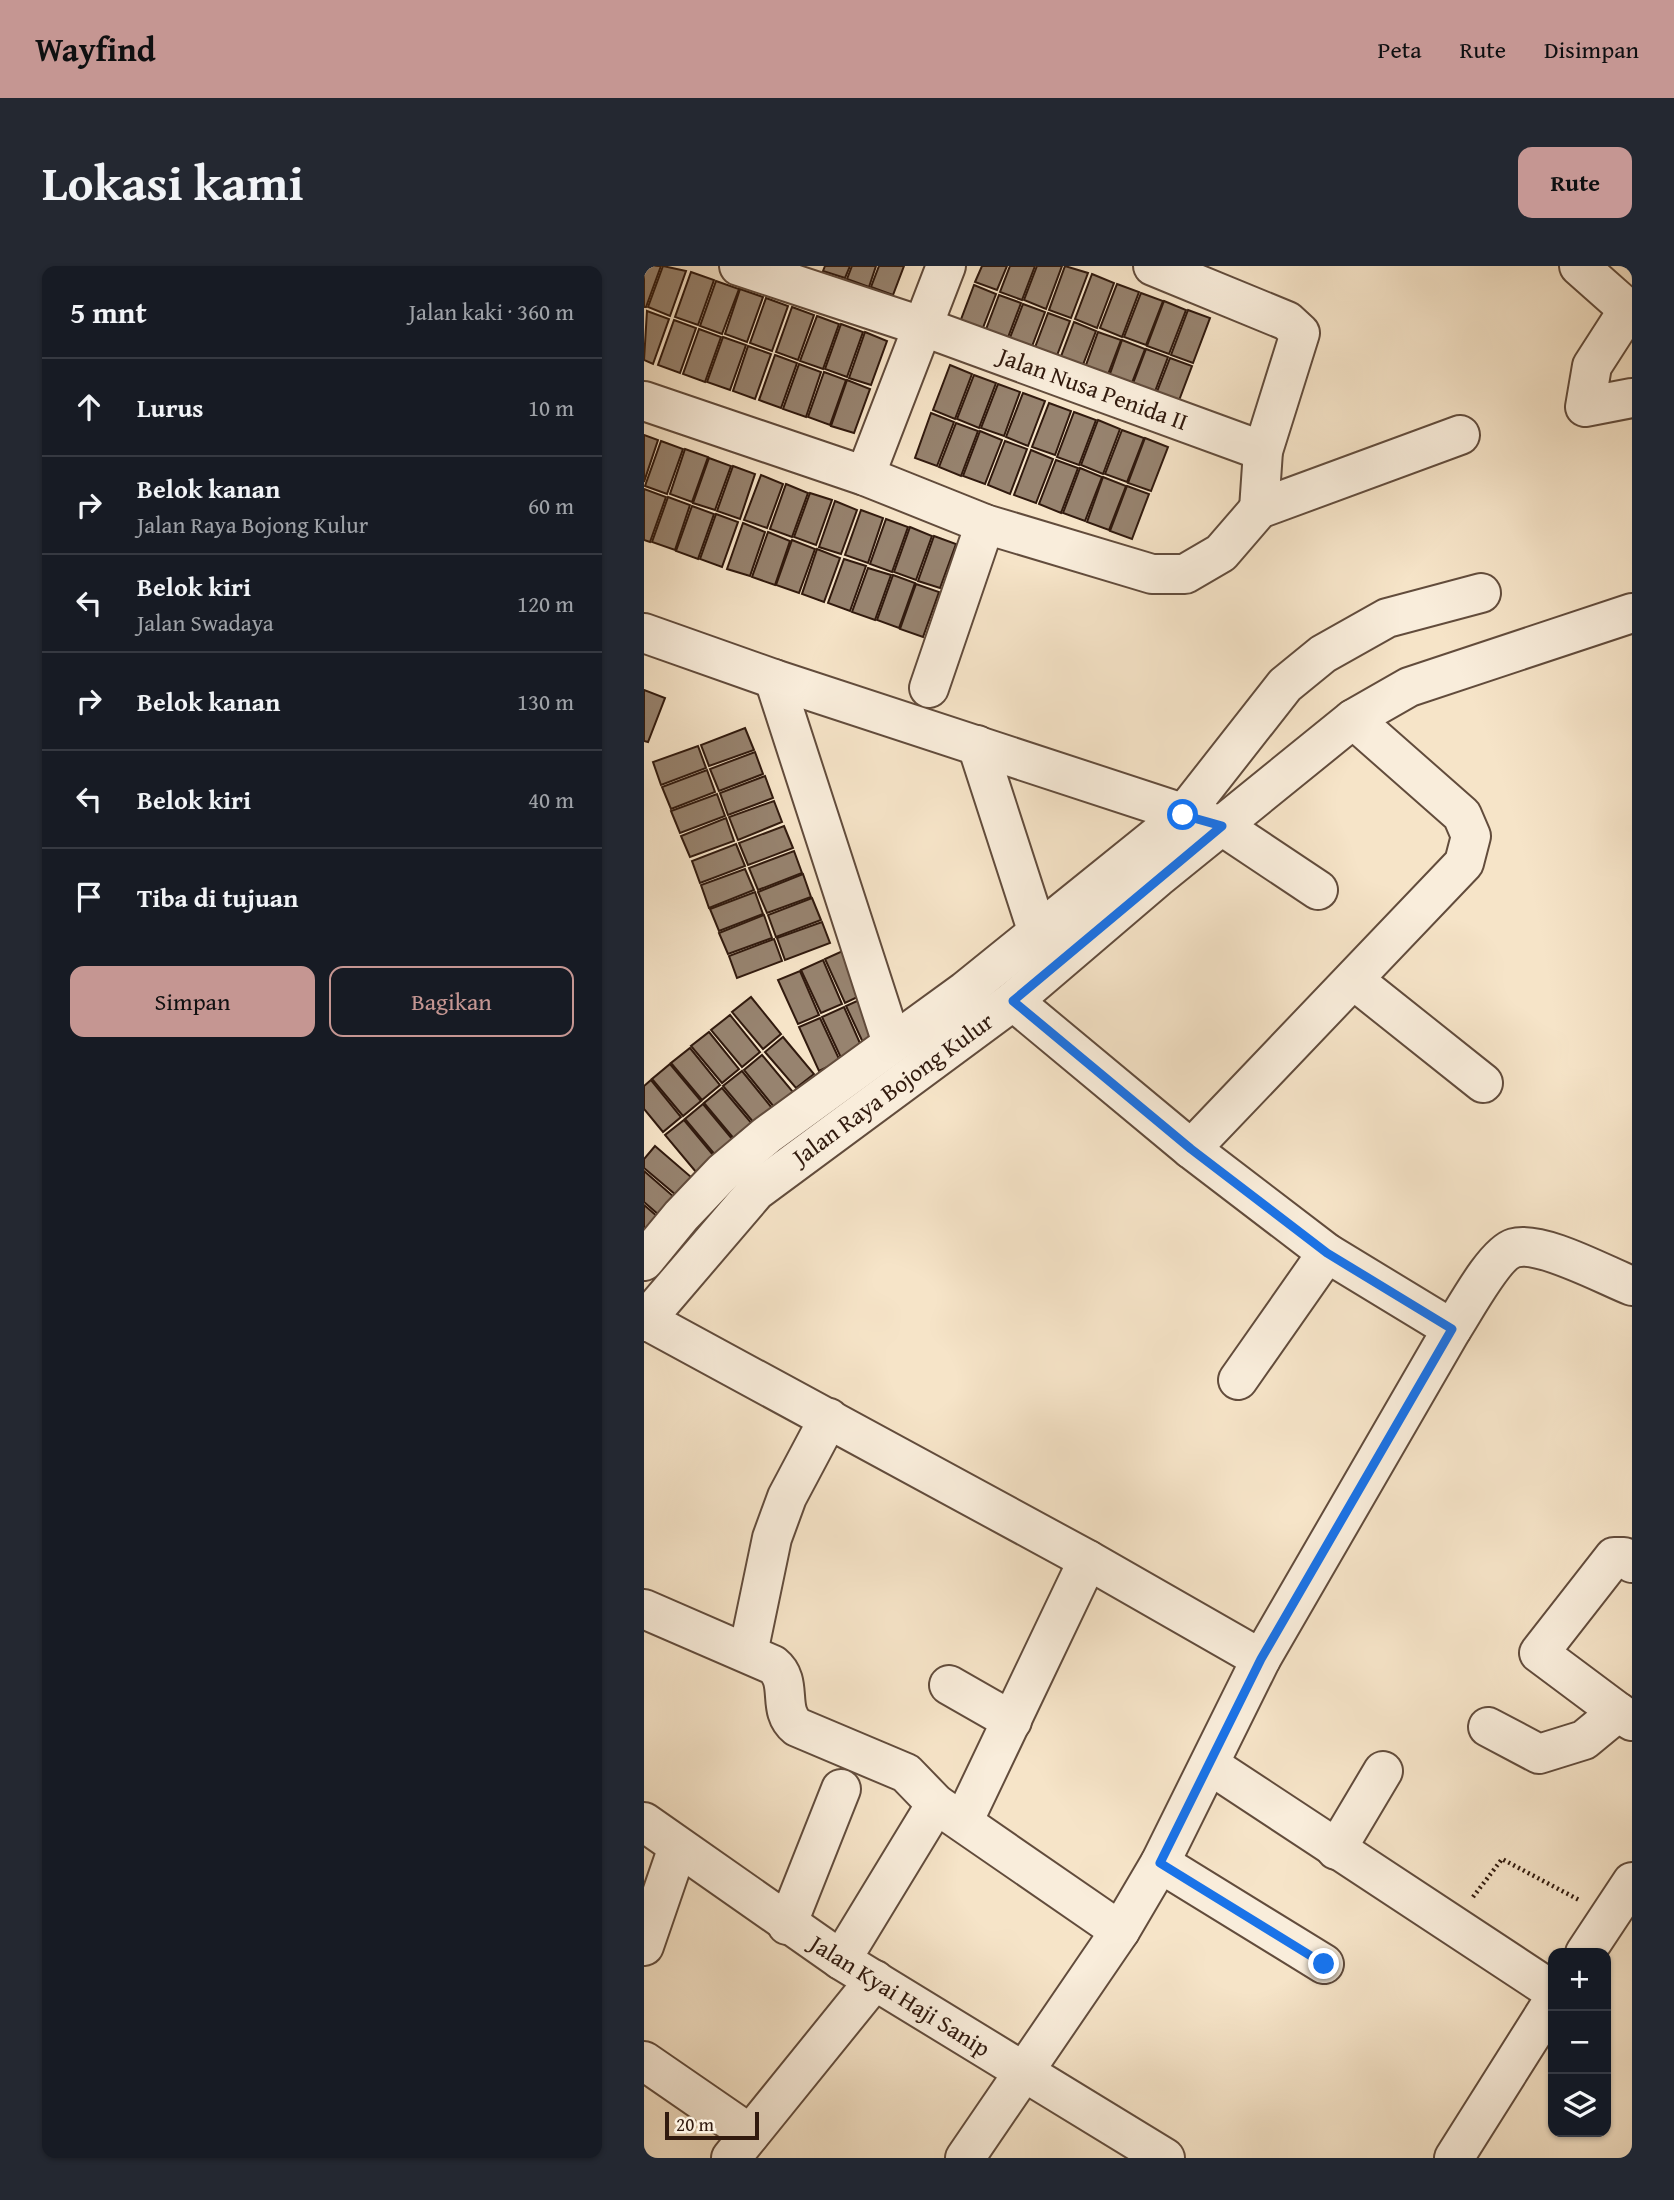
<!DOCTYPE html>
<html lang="id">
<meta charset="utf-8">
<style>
body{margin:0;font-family:"Gentium Book Plus",serif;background:#242831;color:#f1f3f6}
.controls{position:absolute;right:21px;bottom:21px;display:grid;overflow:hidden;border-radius:14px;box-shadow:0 2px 5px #0004}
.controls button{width:63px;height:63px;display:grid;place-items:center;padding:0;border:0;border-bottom:2px solid #363941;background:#171b24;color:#f1f3f6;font:35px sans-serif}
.scale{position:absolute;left:21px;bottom:18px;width:94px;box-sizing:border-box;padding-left:7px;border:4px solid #311a0e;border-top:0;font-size:19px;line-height:24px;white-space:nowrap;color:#311a0e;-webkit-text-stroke:5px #f9eddb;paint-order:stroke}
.stop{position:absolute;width:21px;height:21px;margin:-16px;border:5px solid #1a73e8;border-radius:50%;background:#fff}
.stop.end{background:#1a73e8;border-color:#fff;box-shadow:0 2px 7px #0008}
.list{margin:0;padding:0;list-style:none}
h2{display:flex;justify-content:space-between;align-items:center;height:91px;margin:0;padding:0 28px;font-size:30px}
h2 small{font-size:23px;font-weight:400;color:#9ea1a6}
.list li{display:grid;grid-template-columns:46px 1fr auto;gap:21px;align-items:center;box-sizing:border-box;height:98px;padding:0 28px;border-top:2px solid #363941}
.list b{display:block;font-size:26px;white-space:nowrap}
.list p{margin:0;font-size:23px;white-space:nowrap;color:#9ea1a6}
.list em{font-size:23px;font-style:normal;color:#9ea1a6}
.actions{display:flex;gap:14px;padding:21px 28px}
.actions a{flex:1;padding:16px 0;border:2px solid #c59692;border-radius:14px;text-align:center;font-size:24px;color:#c59692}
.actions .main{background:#c59692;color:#111}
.icon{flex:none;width:38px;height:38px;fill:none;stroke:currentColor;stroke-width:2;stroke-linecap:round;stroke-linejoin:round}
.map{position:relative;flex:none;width:988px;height:1892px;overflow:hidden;border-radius:14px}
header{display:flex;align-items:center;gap:42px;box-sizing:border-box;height:98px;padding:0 35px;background:#c59692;color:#111}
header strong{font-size:33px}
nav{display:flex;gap:38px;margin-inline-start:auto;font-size:24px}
.intro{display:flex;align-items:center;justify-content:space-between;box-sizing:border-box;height:168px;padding:0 42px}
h1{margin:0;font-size:49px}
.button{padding:18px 32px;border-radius:14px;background:#c59692;color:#111;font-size:24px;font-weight:700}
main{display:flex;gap:42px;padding:0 42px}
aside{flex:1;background:#171b24;border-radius:14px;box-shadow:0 2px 5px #0004}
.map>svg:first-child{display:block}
.building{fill:#97836f;stroke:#311a0e;stroke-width:2}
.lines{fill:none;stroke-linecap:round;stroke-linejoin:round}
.minor-casing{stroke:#624c3c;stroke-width:42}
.tertiary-casing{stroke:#624c3c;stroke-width:42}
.path{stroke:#311a0e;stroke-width:4.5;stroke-dasharray:2 3.5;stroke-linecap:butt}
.minor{stroke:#f9eddb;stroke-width:38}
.tertiary{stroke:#f9eddb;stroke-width:38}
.route{stroke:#1a73e8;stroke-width:9}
.labels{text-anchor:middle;stroke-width:5;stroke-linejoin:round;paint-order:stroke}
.street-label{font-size:24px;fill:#311a0e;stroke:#f9eddb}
</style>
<header>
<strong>Wayfind</strong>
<nav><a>Peta</a><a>Rute</a><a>Disimpan</a></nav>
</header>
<div class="intro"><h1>Lokasi kami</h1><a class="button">Rute</a></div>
<main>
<aside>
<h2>5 mnt<small>Jalan kaki · 360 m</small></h2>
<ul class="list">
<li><svg class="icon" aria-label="ahead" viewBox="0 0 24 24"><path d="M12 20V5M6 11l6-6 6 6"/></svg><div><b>Lurus</b></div><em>10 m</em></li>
<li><svg class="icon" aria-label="right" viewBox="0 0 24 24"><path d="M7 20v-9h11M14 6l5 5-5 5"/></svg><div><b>Belok kanan</b><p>Jalan Raya Bojong Kulur</p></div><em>60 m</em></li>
<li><svg class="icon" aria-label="left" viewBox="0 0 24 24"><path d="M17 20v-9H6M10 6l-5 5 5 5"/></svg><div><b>Belok kiri</b><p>Jalan Swadaya</p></div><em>120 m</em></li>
<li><svg class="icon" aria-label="right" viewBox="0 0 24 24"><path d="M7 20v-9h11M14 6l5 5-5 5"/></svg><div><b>Belok kanan</b></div><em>130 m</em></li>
<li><svg class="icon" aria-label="left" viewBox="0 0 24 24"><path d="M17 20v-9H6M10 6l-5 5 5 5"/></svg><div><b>Belok kiri</b></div><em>40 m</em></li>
<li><svg class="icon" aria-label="arrive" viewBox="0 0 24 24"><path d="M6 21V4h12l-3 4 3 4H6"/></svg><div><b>Tiba di tujuan</b></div></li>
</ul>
<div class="actions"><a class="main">Simpan</a><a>Bagikan</a></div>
</aside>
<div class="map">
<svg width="988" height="1892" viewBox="0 0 988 1892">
<rect width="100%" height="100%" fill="#f6e4c8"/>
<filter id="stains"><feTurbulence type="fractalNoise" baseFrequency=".00286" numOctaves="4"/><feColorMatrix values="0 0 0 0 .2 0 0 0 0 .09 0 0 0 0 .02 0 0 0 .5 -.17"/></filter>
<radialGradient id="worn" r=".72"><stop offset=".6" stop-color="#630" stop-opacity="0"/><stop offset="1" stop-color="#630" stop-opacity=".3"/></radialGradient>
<g class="building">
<path d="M0,0H17L2,41H0Z"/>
<path d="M19,0L42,5L26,50L4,41Z"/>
<path d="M181,0H206L201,12L179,5Z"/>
<path d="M208,0H232L225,21L203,13Z"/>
<path d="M235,0H260L249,29L227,21Z"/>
<path d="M338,0H363L353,24L331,16Z"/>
<path d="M366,0H391L378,34L356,26Z"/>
<path d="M393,0H418L402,43L380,34Z"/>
<path d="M421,0L444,7L427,52L405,44Z"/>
<path d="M47,6L70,14L54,59L31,51Z"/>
<path d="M448,8L470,17L453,62L431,53Z"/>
<path d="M72,15L95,23L78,68L56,60Z"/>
<path d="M473,18L495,26L478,71L456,62Z"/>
<path d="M330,19L352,28L335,72L313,64Z"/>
<path d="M96,23L119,31L103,76L81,68Z"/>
<path d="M497,27L519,35L502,79L480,71Z"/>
<path d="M355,29L377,37L360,82L338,74Z"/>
<path d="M122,32L144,40L128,85L106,77Z"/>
<path d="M520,35L542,44L525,88L503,80Z"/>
<path d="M379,38L401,46L384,91L362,82Z"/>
<path d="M148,41L170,49L154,94L132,86Z"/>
<path d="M544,44L566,52L549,97L527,89Z"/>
<path d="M3,45L25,53L9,98L0,94Z"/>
<path d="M404,47L426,55L409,100L387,92Z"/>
<path d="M173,50L195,58L179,103L156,95Z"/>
<path d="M30,54L52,62L36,107L14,99Z"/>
<path d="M430,56L452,65L435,109L413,101Z"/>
<path d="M197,58L219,66L203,111L181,103Z"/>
<path d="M55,63L77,71L61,116L39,108Z"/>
<path d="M221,66L243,75L227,119L205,112Z"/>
<path d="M454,66L477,74L460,119L438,110Z"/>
<path d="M79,71L102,79L86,124L63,116Z"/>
<path d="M478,74L501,83L484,127L462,119Z"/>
<path d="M104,80L127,88L111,133L89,125Z"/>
<path d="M502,83L524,91L507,136L485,128Z"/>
<path d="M131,89L153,97L137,142L115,134Z"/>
<path d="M526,92L548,100L531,145L509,136Z"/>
<path d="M155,98L177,106L162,151L139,143Z"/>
<path d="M306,99L328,108L311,153L289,144Z"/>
<path d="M180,106L202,114L186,159L164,151Z"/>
<path d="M330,109L352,117L335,162L313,153Z"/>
<path d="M203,114L226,123L210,167L187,160Z"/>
<path d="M354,118L376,126L360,170L337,162Z"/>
<path d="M379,127L401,135L384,180L362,171Z"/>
<path d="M405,137L427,145L411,189L388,181Z"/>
<path d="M430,146L452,154L435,199L413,191Z"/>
<path d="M287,147L310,156L293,200L271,192Z"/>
<path d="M454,154L476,163L459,208L437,199Z"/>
<path d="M312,157L334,165L317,210L295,201Z"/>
<path d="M478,164L500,172L483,216L461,208Z"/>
<path d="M336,165L358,174L341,218L319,210Z"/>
<path d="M0,169L14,174L0,216Z"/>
<path d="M501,172L524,181L507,225L484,217Z"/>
<path d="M17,175L39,183L23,228L1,220Z"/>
<path d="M361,175L383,183L366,228L344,219Z"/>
<path d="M41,183L64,191L48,236L26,228Z"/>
<path d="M387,184L409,193L392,237L370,229Z"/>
<path d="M65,192L87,200L71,244L49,237Z"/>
<path d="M412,194L434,202L417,247L395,238Z"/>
<path d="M89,200L111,208L96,253L73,245Z"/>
<path d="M436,202L458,211L441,255L419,247Z"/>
<path d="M117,209L139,218L123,262L100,254Z"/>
<path d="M459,211L482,220L465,264L443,256Z"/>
<path d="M142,218L164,227L148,271L126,263Z"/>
<path d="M483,220L505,228L488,273L466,265Z"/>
<path d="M0,223L22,231L6,276L0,274Z"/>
<path d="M166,227L188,234L172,279L150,271Z"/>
<path d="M24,231L46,239L31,284L8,276Z"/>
<path d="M191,235L213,244L197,288L175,281Z"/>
<path d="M48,240L70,248L54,293L32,285Z"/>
<path d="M217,244L239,252L224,297L201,289Z"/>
<path d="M72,248L94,256L78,301L56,293Z"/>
<path d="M242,253L264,261L248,306L226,298Z"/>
<path d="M99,257L121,266L106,310L83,303Z"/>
<path d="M266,261L288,270L272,314L250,306Z"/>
<path d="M124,266L146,275L131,319L108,311Z"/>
<path d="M290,270L312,278L296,322L274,315Z"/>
<path d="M148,274L171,283L155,327L132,319Z"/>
<path d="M173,283L196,292L180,336L158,328Z"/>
<path d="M200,293L222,300L206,345L184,337Z"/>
<path d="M224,302L247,309L231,354L208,346Z"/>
<path d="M249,309L271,317L255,362L233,354Z"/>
<path d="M272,318L295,326L279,371L256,363Z"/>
<path d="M0,424L21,432L4,476L0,475Z"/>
<path d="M101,462L110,484L65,500L57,479Z"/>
<path d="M54,480L62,502L17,519L9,496Z"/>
<path d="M111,486L119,508L75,525L66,503Z"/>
<path d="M63,504L71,526L27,543L18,521Z"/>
<path d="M121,510L129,532L84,549L76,527Z"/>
<path d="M73,528L81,550L36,567L27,545Z"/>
<path d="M130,535L138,556L94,574L85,551Z"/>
<path d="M82,552L90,575L46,591L37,570Z"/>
<path d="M140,560L149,582L104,599L95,577Z"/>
<path d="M92,578L101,600L56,617L48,595Z"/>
<path d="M150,585L158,607L114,624L105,602Z"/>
<path d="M101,603L110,624L65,642L57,619Z"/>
<path d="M159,608L167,631L123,647L114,626Z"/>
<path d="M111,626L119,648L75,665L66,643Z"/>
<path d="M168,632L177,654L132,671L124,649Z"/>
<path d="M120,649L128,672L84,688L75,667Z"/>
<path d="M178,656L186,677L141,694L133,672Z"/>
<path d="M130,673L138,695L93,712L85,690Z"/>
<path d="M203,683L222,727L201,737L181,693Z"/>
<path d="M179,694L198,738L177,747L157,704Z"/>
<path d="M156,705L175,749L154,758L134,714Z"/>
<path d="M224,730L243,774L222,783L202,740Z"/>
<path d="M107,731L137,768L119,783L88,746Z"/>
<path d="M200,741L219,784L198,794L178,751Z"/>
<path d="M86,749L116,786L98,801L67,764Z"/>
<path d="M176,752L196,795L175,805L155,761Z"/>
<path d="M65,766L95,803L78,817L47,780Z"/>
<path d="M139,771L170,808L152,822L121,786Z"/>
<path d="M46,782L76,819L58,834L27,797Z"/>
<path d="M118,789L149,826L130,841L100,804Z"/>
<path d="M26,798L57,835L39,850L8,813Z"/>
<path d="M98,805L128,842L110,857L79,820Z"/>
<path d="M7,814L37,851L19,866L0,843V820Z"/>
<path d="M78,822L109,859L91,874L60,837Z"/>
<path d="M59,838L89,874L72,890L41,853Z"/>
<path d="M40,854L70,890L52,906L21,869Z"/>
<path d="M11,880L47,911L32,929L0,902V893Z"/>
<path d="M0,905L30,931L15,949L0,936Z"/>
<path d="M0,939L14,951L0,968Z"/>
</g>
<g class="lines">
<g class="minor-casing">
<g id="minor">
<path d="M95,0L280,61L619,185"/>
<path d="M509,0L643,55L656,67L619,185L615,243"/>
<path d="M935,0L988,47"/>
<path d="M984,44L948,100L941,141L988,132"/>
<path d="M0,135L221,210L341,258L508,308H541L577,287L615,243L816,169"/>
<path d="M221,210L302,0"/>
<path d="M130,413L248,777"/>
<path d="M285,422L341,258"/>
<path d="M333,479L393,664"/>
<path d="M578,560L674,624"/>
<path d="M711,715L839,817"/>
<path d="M369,735L547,883L683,987L808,1063C820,1045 850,988 870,982C897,974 962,1010 988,1020"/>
<path d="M547,883L820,597L827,570L818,549L709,453"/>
<path d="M0,995L37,950L79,906L123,869L321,725L539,549L641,419L679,388L743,352L837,327"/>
<path d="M2,1054L444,1294L617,1393L516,1597L476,1665L321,1892"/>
<path d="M594,1114L683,987"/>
<path d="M0,1343L129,1399C150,1416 132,1444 153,1461L262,1507L292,1538L476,1665"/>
<path d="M104,1387L128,1272L143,1231L185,1152"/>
<path d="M617,1393L808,1063"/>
<path d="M305,1419L368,1455"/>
<path d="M974,1446L895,1387L970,1291H980L988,1297"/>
<path d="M844,1461L895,1488L940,1474L974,1446L988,1455"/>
<path d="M566,1499L909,1725"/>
<path d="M0,1556L197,1694L521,1892"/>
<path d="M319,1556L444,1294"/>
<path d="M692,1584L739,1505"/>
<path d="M516,1597L680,1698"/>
<path d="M143,1659L197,1523"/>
<path d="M0,1680L34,1581"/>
<path d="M941,1687L988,1616"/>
<path d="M197,1694L292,1538"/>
<path d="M0,1795L106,1868"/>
<path d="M87,1892L231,1714"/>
<path d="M810,1892L909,1735"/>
</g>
</g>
<g class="tertiary-casing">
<g id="tertiary">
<path d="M0,367L130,413L578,560"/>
<path d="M0,1056L112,925L369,735L513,612L709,453L765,421L988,347"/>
</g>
</g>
<path class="path" d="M829,1631L858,1593L937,1635"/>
<use href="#minor" class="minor"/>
<use href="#tertiary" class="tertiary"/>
</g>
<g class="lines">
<path class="route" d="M539,549L578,560L369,735L547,883L683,987L808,1063L617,1393L516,1597L680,1698"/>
</g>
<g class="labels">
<g class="street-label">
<text transform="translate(449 123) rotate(20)" y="8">Jalan Nusa Penida II</text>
<text transform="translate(249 823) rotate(-36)" y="8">Jalan Raya Bojong Kulur</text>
<text transform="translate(256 1730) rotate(32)" y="8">Jalan Kyai Haji Sanip</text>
</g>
</g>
<rect width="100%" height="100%" filter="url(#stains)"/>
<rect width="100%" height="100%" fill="url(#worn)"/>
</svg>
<div class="controls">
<button>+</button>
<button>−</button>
<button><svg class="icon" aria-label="layers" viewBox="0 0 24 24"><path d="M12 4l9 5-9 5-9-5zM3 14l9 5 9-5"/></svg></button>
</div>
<div class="scale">20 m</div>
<div class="stop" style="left:539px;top:549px"></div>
<div class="stop end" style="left:680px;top:1698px"></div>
</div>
</main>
